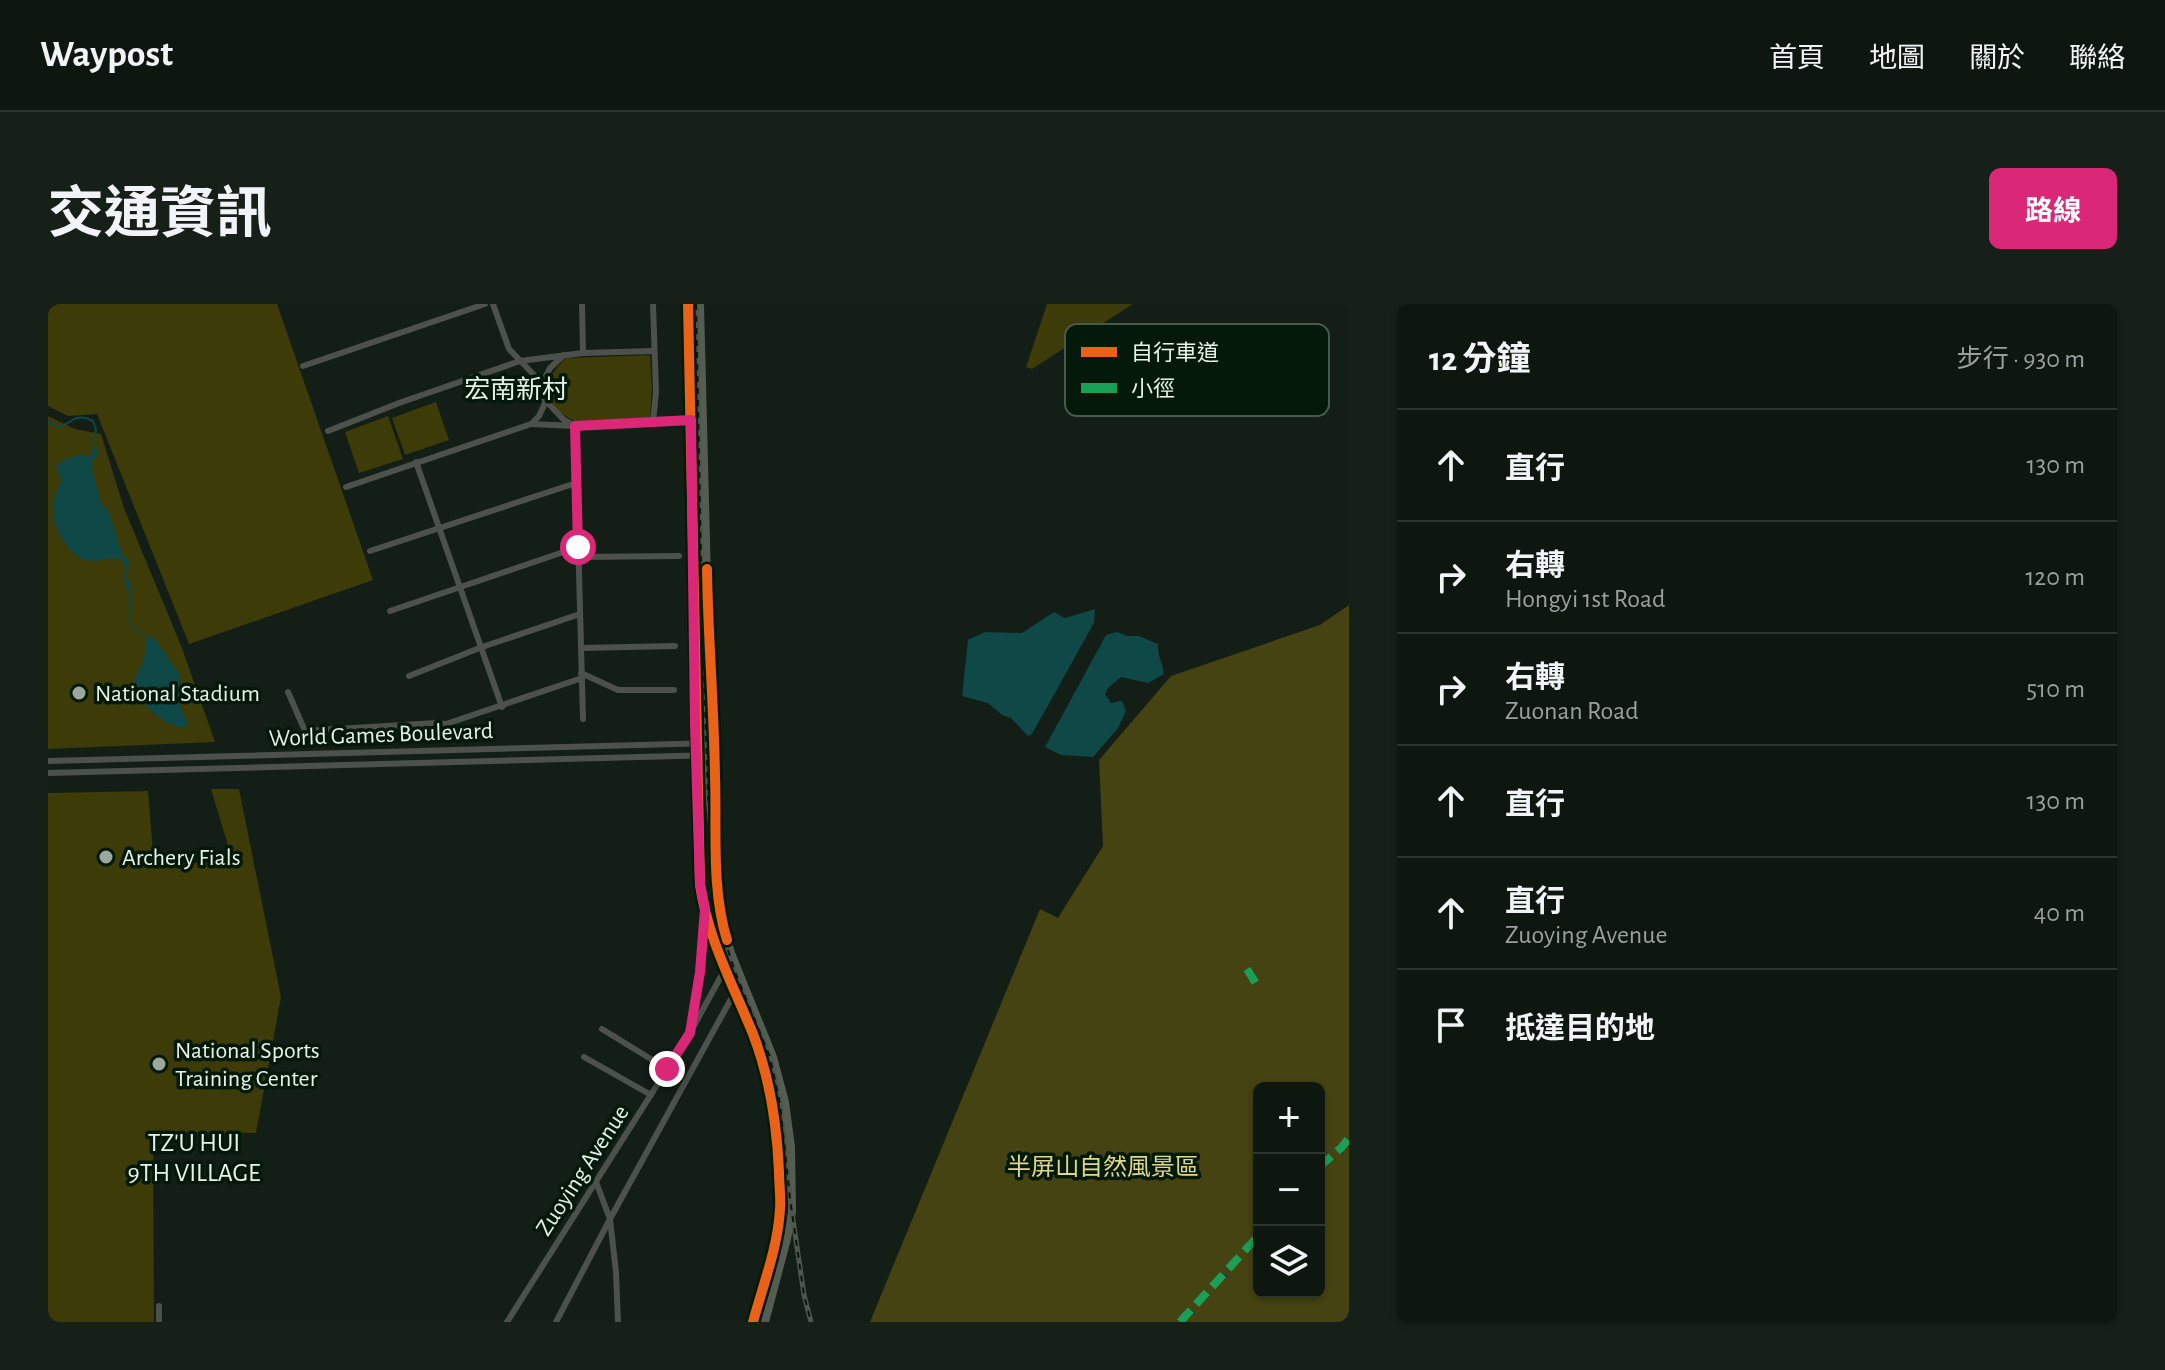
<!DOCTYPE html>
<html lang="zh-TW">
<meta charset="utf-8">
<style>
body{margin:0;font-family:"Alegreya Sans","Noto Sans TC",sans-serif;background:#171f19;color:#f1f3f6}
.controls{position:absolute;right:24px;bottom:24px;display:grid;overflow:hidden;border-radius:12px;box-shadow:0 2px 6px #0004}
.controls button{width:72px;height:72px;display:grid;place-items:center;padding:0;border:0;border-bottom:2px solid #2e3530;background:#0e1610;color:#f1f3f6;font:40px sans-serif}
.stop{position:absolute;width:24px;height:24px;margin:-18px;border:6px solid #db2777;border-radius:50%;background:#fff}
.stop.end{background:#db2777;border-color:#fff;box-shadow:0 2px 8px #0008}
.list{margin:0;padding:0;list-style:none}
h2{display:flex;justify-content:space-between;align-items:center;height:104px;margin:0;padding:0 32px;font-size:34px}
h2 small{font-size:26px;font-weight:400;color:#9b9f9f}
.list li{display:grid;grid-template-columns:52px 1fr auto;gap:24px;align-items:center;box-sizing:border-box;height:112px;padding:0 32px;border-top:2px solid #2e3530}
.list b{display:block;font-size:30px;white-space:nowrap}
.list p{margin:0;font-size:26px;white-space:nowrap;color:#9b9f9f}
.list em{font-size:26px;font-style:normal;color:#9b9f9f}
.icon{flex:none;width:44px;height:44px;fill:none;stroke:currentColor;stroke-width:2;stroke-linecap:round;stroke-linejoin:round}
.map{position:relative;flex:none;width:1301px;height:1018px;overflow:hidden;border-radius:12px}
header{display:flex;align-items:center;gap:48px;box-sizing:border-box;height:112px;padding:0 40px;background:#0e1610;border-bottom:2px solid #2e3530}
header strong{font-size:38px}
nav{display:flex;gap:44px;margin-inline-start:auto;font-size:28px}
.intro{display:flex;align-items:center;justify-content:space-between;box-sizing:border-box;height:192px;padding:0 48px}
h1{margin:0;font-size:56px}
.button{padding:20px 36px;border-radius:12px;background:#db2777;color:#fff;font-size:28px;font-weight:700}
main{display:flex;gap:48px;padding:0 48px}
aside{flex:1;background:#0e1610;border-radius:12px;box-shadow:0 2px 6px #0004}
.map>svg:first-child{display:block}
.green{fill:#3d3b08}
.forest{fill:#454312;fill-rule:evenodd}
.water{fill:#0e4847}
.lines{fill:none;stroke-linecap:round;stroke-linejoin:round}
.stream{stroke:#0e4847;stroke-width:2}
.minor{stroke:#4d514b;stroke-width:6}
.major{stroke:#555c52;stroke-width:8}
.rail-casing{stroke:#4f5550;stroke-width:5}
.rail{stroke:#05190b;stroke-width:2;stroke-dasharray:6;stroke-linecap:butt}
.quiet{stroke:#1a9f57;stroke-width:8;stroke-dasharray:16 8;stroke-linecap:butt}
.cycleway-casing{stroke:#05190b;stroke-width:15}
.cycleway{stroke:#ea6118;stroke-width:10}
.route{stroke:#db2777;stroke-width:10}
.poi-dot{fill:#9ca89e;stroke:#05190b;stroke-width:3}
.labels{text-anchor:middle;stroke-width:7;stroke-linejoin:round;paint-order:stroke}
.poi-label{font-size:24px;fill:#e6f3e8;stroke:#05190b;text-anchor:start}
.street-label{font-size:24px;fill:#e6f3e8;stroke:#05190b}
.park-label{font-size:24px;fill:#ded986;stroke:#05190b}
.neighbourhood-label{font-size:26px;fill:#e6f3e8;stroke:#05190b}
.key{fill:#05190b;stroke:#485a4d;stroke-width:2}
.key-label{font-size:22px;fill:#e6f3e8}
</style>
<header>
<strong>Waypost</strong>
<nav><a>首頁</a><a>地圖</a><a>關於</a><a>聯絡</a></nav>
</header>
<div class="intro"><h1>交通資訊</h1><a class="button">路線</a></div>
<main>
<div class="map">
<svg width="1301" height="1018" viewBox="0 0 1301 1018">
<rect width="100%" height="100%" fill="#131e16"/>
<g class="green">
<path d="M0,0H229L325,276L141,340L49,110L20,112L0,102Z"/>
<path d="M999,0H1085L984,65L978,63Z"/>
<path d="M602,51L604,85L602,114L528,118C492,99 490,81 518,54Z"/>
<path d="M388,98L401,136L357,151L344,114Z"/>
<path d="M0,112L27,125L53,130L76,204L134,344L167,438L0,445Z"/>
<path d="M340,112L355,155L311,169L297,128Z"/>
<path d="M163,485H191L233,693L208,829L105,828L106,1018H0V489L100,487L106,560L185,558Z"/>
</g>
<path class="forest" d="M1301,301V1018H822L992,605L1010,614L1055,542L1051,456L1123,372L1272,321ZM1211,784H1271V988H1211Z"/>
<g class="water">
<path d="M46,140L51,149L43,160L53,200L61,208L74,250L81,257L79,273L83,281V309L81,318L99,334L105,332C107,336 110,339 113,343C119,351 125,362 132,371L130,399L140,418L136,424C117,422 88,399 87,378C87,369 94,363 96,354C98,348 97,341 99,335L84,323L80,317C83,305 83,286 76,276L77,266L75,257C64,251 50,259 37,256C19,250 3,220 5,202C6,193 9,185 13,177L8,162L20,154L32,151L43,152Z"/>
<path d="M1047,305L1046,319L984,430L980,432L963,414L954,411L940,399L914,392L920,336L937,328L974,329L1006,308L1017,314Z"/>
<path d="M1069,328L1079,332H1091L1110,340C1109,352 1115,359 1116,370L1100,379L1073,373L1060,384L1057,390L1063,399L1074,397L1078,407L1070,424L1045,453L1013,451L997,443L1058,331Z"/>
</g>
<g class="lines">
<g class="stream">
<path d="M0,118C21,132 21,104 45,117L48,126L46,140"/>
<path d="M1293,847L1295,849"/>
<path d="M1210,935L1211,937"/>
<path d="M1177,971L1179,973"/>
<path d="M1145,1008L1147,1010"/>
</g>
<g class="minor">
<path d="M445,0L461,45L487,72L493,82L494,92L498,97L516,116L527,122L655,115"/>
<path d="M534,0L535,49"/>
<path d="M605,0L608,88L605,118"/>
<path d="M255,62L437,0"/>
<path d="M493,82L502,64L516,51"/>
<path d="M483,120L527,122L535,415"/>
<path d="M280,127L351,99L472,57L535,49L606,47"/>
<path d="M368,158L454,403"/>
<path d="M298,183L483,120L491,112L498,97"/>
<path d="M322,247L528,179"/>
<path d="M530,253L631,252"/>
<path d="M342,307L530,243"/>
<path d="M533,344L627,342"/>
<path d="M533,369L570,386H626"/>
<path d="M361,372L434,343L532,310"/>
<path d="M240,388L257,427L388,419L398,420L534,374"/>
<path d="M0,457L666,439"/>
<path d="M0,469L667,451"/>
<path d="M554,725L619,765"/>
<path d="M536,753L603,791"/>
<path d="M548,878L562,915L568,968L570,1018"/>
<path d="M111,1018V1002"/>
<path d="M459,1018L642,729L677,665L683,649"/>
<path d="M508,1018L562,915L694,675"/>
</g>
<g class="major">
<path d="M640,0L652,580C659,633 685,681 705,730C722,774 729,821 731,868C731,880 733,893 732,905C730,943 715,981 705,1018"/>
<path d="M652,0L659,276L667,472L669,572L675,622L683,649L725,753L737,798L743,843L744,908L739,935L717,1018"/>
<path d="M642,729L652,668L656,610"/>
</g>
<g class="rail-casing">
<path id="rail" d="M648,0L654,310L660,492L671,618L687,668L722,753L732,800L742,895L756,991L763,1018"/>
</g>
<use href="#rail" class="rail"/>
<g class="quiet">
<path d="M1199,665L1210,683"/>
<path d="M1271,863L1293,844L1301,834"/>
<path d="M1132,1018L1211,931"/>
</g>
<g class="cycleway-casing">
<g id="cycleway">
<path d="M640,0L652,580C659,633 685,681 705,730C722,774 729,821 731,868C731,880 733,893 732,905C730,943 715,981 705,1018"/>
<path d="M659,265C660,334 666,403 667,472C669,526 663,584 679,636"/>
</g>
</g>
<use href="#cycleway" class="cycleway"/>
</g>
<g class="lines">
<path class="route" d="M530,243L527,122L643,116L647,422L652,580L657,605L652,668L642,729L619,765"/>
</g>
<g class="poi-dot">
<circle cx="31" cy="389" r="8"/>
<circle cx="58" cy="553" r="8"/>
<circle cx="111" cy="760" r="8"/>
</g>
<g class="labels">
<g class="poi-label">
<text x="47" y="397">National Stadium</text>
<text x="74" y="561">Archery Fials</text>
<text x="127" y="754">National Sports<tspan x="127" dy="28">Training Center</tspan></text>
</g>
<g class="street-label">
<text transform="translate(333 430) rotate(-2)" y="8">World Games Boulevard</text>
<text transform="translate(534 866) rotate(-57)" y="8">Zuoying Avenue</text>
</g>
<g class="park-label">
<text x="1055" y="871">半屏山自然風景區</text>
</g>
<g class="neighbourhood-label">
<text x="468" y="94">宏南新村</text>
<text x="146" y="847">TZ'U HUI<tspan x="146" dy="30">9TH VILLAGE</tspan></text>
</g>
</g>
<rect x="1017" y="20" width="264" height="92" rx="12" class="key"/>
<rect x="1033" y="43" width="36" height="10" fill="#ea6118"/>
<rect x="1033" y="79" width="36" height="10" fill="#1a9f57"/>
<g class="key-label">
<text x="1083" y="56">自行車道</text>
<text x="1083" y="92">小徑</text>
</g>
</svg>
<div class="controls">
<button>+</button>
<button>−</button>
<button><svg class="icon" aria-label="layers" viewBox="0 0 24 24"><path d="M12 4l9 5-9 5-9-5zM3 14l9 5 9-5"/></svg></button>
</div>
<div class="stop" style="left:530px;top:243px"></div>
<div class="stop end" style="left:619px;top:765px"></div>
</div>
<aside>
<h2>12 分鐘<small>步行 · 930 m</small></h2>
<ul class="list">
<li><svg class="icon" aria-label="ahead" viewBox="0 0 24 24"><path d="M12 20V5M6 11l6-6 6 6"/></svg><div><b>直行</b></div><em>130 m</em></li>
<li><svg class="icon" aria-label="right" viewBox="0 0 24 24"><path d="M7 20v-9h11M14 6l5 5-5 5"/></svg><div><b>右轉</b><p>Hongyi 1st Road</p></div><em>120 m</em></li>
<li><svg class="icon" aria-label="right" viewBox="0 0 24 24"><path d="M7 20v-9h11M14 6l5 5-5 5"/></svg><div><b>右轉</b><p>Zuonan Road</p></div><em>510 m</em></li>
<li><svg class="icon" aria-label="ahead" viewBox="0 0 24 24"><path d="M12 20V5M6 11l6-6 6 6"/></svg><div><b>直行</b></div><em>130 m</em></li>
<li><svg class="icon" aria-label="ahead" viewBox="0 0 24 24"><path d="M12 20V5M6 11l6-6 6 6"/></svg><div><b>直行</b><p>Zuoying Avenue</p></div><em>40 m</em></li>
<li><svg class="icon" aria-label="arrive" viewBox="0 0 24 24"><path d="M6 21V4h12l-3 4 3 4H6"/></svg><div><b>抵達目的地</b></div></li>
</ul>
</aside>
</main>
